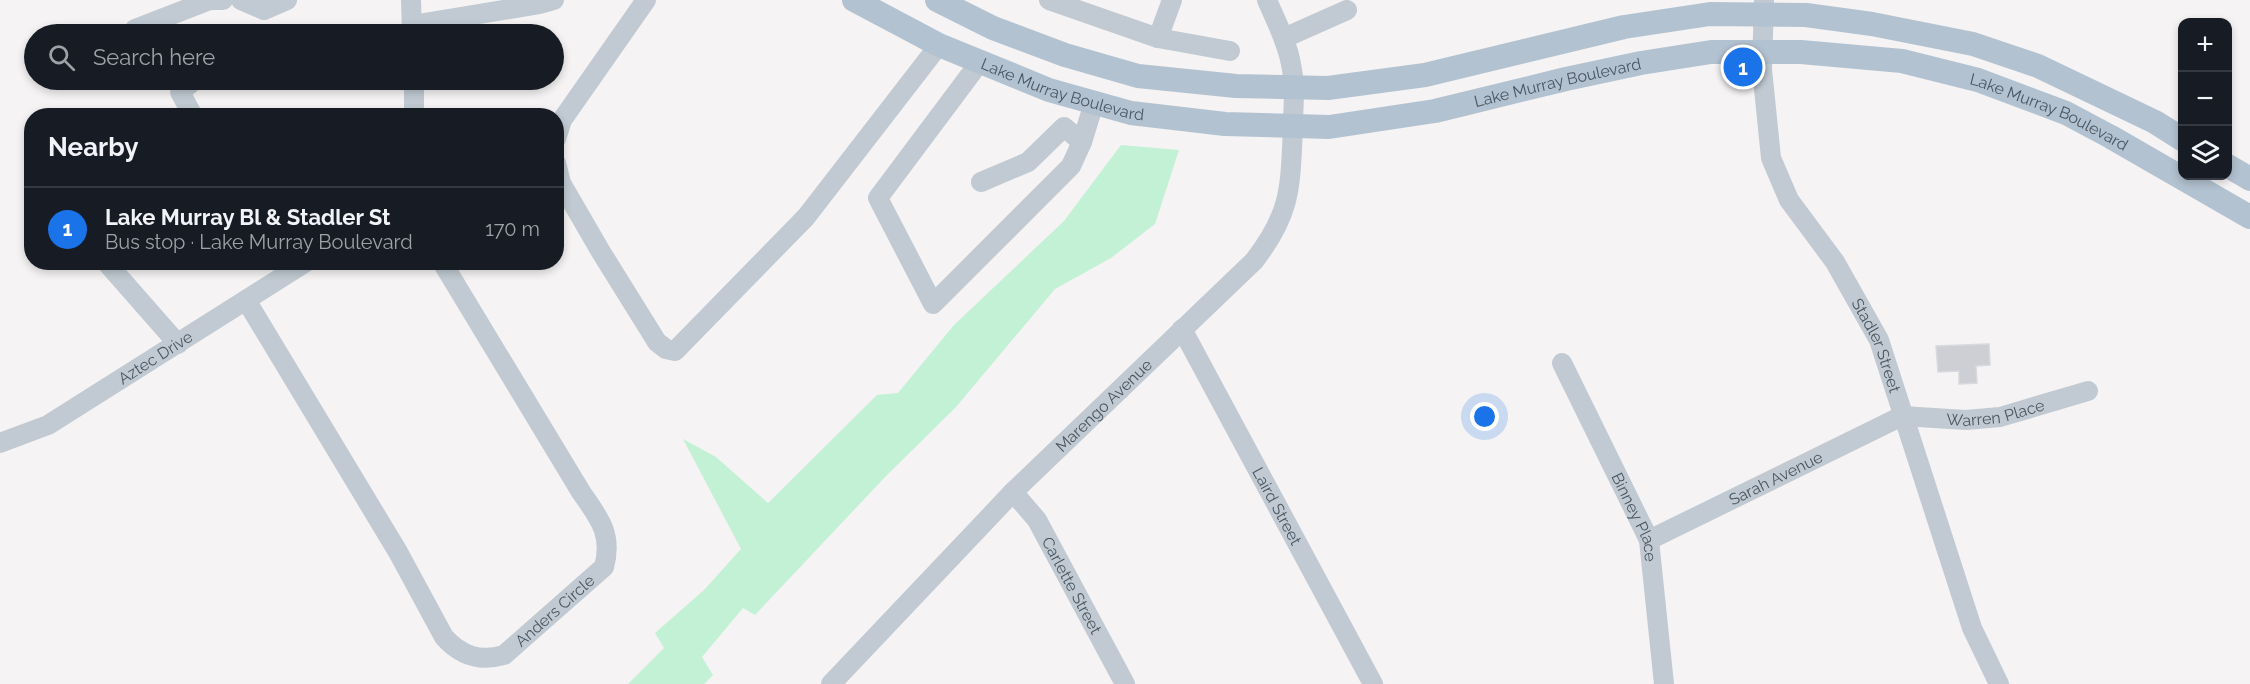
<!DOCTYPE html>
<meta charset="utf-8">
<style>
body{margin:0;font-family:Raleway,sans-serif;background:#20242c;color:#f1f3f6}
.controls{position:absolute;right:18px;top:18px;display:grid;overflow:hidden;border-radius:12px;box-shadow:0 3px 9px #0003}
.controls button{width:54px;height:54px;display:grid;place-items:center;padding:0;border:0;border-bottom:2px solid #363941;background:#171b24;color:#f1f3f6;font:30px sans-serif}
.you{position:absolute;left:1485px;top:417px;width:21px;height:21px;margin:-15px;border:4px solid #fff;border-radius:50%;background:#1a73e8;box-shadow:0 0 0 9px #1a73e833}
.badge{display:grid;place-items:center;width:39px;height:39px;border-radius:50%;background:#1a73e8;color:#fff;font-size:20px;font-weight:700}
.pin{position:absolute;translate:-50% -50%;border:3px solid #fff;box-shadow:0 2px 6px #0006}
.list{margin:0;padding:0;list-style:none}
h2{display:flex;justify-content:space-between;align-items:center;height:78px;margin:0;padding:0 24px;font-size:26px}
h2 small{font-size:20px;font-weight:400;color:#9ea1a6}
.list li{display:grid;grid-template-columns:39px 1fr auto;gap:18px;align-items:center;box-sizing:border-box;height:84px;padding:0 24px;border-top:2px solid #363941}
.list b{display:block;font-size:22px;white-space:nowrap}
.list p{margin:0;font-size:20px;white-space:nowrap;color:#9ea1a6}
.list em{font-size:20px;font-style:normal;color:#9ea1a6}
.icon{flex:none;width:33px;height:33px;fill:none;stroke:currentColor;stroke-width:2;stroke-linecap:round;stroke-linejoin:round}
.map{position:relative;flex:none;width:2250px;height:684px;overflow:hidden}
.search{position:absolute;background:#171b24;box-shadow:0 3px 9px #0003;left:24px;top:24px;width:540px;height:66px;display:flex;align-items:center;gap:15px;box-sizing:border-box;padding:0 21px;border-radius:33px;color:#9ea1a6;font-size:22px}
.panel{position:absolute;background:#171b24;box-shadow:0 3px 9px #0003;left:24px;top:108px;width:540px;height:162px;border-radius:24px}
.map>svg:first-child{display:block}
.green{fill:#c3f1d5}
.building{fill:#cdcfd5;stroke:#d7d9de;stroke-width:1.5}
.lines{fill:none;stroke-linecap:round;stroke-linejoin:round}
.minor{stroke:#c1cad2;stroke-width:20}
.major{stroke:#b3c2d1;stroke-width:24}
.labels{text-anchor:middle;stroke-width:4.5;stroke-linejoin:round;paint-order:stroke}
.street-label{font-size:16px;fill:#4a5661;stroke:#fff}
</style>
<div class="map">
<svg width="2250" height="684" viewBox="0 0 2250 684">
<rect width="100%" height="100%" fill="#f5f3f3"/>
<path class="green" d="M1121,145L1179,150L1155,224L1111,258L1055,289L956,407L886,476L755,615L743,608L702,657L713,675L704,684H628L664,648L655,633L704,590L741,549L683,439L716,457L768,503L877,395L898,393L954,325L1064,221Z"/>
<path class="building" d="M1989,344L1990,365L1976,366L1977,383L1959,384V371L1938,372L1936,346Z"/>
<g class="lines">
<g class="minor">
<path d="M241,0L264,10L287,0"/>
<path d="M411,0L412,34"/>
<path d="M1049,0L1158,38L1230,51"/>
<path id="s1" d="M1764,0L1762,69L1771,158L1789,200L1835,262L1879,340L1972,628L1999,684"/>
<path d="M412,25L540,4L554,0"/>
<path d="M135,29L210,0H223"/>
<path d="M1158,38L1172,0"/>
<path d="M1284,38L1347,10"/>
<path d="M979,63L878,198L933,304L1071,166L1082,142L1094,103"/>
<path d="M414,80V116"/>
<path d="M193,116L180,92L195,80"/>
<path d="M556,139L562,120L646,0"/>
<path d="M556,163L561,183L601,252L657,342L666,349L675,351L806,217L939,45"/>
<path d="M981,182L1028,162L1064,127L1082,142"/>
<path d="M106,262L178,344"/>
<path id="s2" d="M246,300L398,552L444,637C461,656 480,662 504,655L604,567C613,534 599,518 581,492L442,262"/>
<path id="s3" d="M1182,329L1373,684"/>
<path id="s4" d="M1562,363L1649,540L1664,684"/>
<path id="s5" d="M0,443L48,425L306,262"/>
<path id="s6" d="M1013,492L1037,520L1125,684"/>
<path id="s7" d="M1649,540L1902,416L1966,420L2000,417L2088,391"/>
<path id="s8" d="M831,684L1013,492L1254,261C1292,212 1290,187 1293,128C1293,106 1296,86 1291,64C1287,42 1276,21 1267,0"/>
</g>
<g class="major">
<path id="s9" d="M854,0L939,45L1049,90L1131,113L1225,124L1329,127L1435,111L1566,79L1641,63L1711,52H1801L1902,61L1978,80L2066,113L2111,137L2250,217"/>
<path d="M937,0L993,28L1065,55L1138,76L1236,86L1328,88L1425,75L1624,27L1710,14L1806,15L1872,24L1973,44L2038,66L2155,122L2182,139"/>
<path d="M2228,166L2250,179"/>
</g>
</g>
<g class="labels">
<g class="street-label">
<text dy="6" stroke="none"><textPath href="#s9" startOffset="732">Lake Murray Boulevard</textPath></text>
<text dy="6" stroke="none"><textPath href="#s9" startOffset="228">Lake Murray Boulevard</textPath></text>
<text dy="6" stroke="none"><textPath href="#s9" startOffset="1236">Lake Murray Boulevard</textPath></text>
<text dy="6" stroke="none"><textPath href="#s1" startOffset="375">Stadler Street</textPath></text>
<text dy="6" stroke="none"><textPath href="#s5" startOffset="178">Aztec Drive</textPath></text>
<text dy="6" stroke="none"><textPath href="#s8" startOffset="390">Marengo Avenue</textPath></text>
<text dy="6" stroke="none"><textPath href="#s7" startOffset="376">Warren Place</textPath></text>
<text dy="6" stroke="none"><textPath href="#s7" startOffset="141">Sarah Avenue</textPath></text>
<text dy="6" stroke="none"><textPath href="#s3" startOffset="201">Laird Street</textPath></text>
<text dy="6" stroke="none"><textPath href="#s4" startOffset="171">Binney Place</textPath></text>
<text dy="6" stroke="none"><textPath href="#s6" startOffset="111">Carlette Street</textPath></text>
<text dy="6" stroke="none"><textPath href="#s2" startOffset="525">Anders Circle</textPath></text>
</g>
</g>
</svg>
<div class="controls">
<button>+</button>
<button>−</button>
<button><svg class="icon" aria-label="layers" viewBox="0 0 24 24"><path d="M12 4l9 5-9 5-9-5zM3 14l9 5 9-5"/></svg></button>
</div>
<div class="you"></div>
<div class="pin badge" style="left:1743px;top:67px">1</div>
<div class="search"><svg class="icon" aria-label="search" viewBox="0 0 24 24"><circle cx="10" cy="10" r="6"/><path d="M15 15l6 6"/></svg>Search here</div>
<section class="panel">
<h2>Nearby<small></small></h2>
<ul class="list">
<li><span class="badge">1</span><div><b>Lake Murray Bl &amp; Stadler St</b><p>Bus stop · Lake Murray Boulevard</p></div><em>170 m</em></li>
</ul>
</section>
</div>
